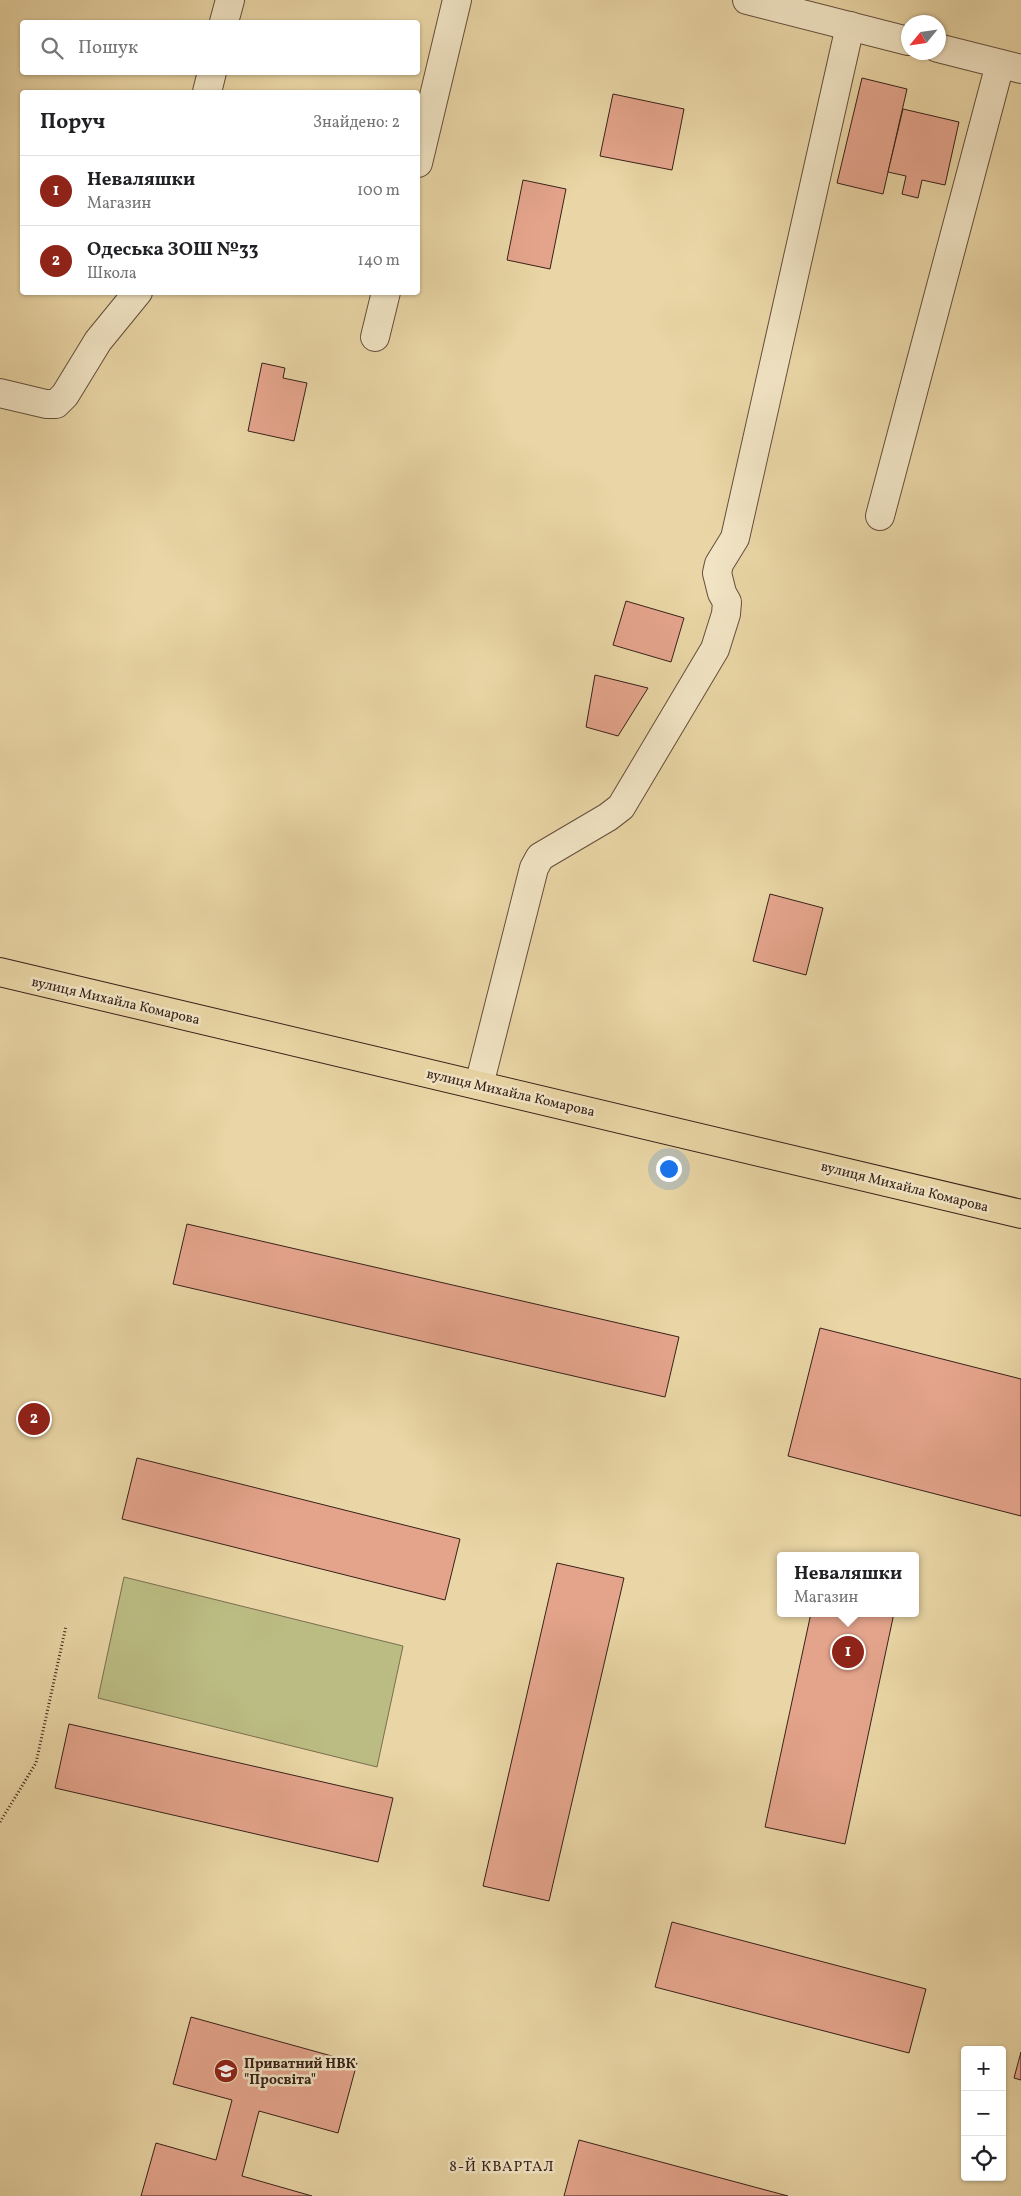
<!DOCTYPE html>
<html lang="uk">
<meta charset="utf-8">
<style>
body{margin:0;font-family:Vollkorn,serif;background:#f6f6f6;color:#202124}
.controls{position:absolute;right:15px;bottom:15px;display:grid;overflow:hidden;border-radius:5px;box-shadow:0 1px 4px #0004}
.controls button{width:45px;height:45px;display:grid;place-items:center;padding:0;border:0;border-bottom:1px solid #e0e0e0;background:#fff;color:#202124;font:25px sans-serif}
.compass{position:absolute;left:901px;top:15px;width:45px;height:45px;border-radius:50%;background:#fff;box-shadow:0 1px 4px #0004;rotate:241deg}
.you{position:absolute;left:668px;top:1168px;width:18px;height:18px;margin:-12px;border:4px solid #fff;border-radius:50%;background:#1a73e8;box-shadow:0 0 0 8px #1a73e833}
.badge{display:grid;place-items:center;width:32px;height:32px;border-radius:50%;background:#8f2418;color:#fff;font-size:16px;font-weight:700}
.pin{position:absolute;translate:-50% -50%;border:2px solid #fff;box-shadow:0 1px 5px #0006}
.popup{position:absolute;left:777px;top:1552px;width:142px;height:65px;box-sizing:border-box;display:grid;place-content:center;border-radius:5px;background:#fff;filter:drop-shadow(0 1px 4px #0005);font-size:16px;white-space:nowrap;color:#757577}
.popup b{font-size:19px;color:#202124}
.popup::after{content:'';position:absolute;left:50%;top:100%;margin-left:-10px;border:10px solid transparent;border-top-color:#fff}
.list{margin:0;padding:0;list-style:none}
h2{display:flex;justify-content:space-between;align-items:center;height:65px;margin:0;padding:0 20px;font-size:21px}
h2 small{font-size:16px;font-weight:400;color:#757577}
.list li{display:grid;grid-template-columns:32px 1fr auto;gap:15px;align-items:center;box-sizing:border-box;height:70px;padding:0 20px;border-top:1px solid #e0e0e0}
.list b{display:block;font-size:19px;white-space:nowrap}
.list p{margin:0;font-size:16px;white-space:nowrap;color:#757577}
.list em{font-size:16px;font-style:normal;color:#757577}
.icon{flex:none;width:28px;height:28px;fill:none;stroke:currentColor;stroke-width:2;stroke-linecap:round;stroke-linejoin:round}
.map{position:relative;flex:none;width:1021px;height:2196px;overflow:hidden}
.search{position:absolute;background:#fff;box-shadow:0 1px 4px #0004;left:20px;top:20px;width:400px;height:55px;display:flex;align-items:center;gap:12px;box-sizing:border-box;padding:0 18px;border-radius:5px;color:#757577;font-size:19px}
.panel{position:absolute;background:#fff;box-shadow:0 1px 4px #0004;left:20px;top:90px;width:400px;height:205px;border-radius:5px}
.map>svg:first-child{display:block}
.green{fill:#bbbc83;stroke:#796e4e}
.building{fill:#e4a48c;stroke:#372119}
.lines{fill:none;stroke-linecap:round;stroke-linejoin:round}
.minor-casing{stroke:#644e3c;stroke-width:30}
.primary-casing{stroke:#372119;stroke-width:30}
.path{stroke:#372119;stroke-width:3;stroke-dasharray:1 2.5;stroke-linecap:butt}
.minor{stroke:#f1e4c4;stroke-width:28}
.primary{stroke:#e9d5a5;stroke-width:28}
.labels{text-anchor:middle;stroke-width:5;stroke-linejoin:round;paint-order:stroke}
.street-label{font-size:14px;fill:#372119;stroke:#f1e4c4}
.poi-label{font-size:14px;font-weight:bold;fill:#372119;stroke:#f1e4c4;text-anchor:start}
.neighbourhood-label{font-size:15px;letter-spacing:1px;fill:#372119;stroke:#f1e4c4}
</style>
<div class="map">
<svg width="1021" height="2196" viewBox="0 0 1021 2196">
<rect width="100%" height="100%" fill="#e9d5a5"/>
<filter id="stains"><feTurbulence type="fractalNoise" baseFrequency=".004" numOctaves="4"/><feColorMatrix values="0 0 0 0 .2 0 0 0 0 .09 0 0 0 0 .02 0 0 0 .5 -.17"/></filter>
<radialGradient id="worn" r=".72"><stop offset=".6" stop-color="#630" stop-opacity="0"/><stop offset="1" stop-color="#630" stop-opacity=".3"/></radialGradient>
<path class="green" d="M124,1577L403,1646L377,1767L98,1698Z"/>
<g class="building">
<path d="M862,78L907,89L883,194L837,183Z"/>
<path d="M613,94L684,109L672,170L600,156Z"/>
<path d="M903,109L959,122L945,185L922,180L918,198L902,194L906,176L888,172Z"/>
<path d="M523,180L566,189L550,269L507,260Z"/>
<path d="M262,363L285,368L283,378L307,383L294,441L248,431Z"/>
<path d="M626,601L684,618L671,662L613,645Z"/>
<path d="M595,675L648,688L618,736L586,727Z"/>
<path d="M770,894L823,908L806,975L753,961Z"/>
<path d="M187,1224L679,1337L665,1397L173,1284Z"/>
<path d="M820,1328L1021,1379V1516L788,1456Z"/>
<path d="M137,1458L460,1539L445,1600L122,1519Z"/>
<path d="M557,1563L624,1578L549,1901L483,1886Z"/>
<path d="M811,1613H894L845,1844L765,1827Z"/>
<path d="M69,1724L393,1798L378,1862L55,1788Z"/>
<path d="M672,1922L926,1989L909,2053L655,1987Z"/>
<path d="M191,2017L357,2063L338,2133L259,2111L242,2176L312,2196H141L156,2143L216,2160L232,2100L173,2084Z"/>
<path d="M1021,2052V2080L1014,2078Z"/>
<path d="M579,2140L788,2196H564Z"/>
</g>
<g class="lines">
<g class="minor-casing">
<g id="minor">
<path d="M747,0L908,41"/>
<path d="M224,22L230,0"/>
<path d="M938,48L1021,69"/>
<path d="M207,92L212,72"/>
<path d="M418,163L457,0"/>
<path d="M375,337L386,292"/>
<path d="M0,393L46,404H56L65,395L98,341L138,292"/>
<path d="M880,516L1000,64"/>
<path d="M479,1085L534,868L540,857L608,817L621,807L715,649L726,614L727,602L722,593L717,573L719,564L735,538L850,26"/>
</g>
</g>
<g class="primary-casing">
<path id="primary" d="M0,972L1021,1214"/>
</g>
<path class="path" d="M0,1822L36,1763L66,1626"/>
<use href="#minor" class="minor"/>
<use href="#primary" class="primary"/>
</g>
<defs>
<g id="school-disc" transform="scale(1.25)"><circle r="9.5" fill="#8f2418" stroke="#f1e4c4"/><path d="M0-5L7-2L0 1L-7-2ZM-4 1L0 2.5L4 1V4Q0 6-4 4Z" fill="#fff"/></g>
</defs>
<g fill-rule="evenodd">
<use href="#school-disc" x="226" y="2071"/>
</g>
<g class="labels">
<g class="street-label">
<text transform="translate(116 1000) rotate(13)" y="5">вулиця Михайла Комарова</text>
<text transform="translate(511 1092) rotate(13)" y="5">вулиця Михайла Комарова</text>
<text transform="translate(905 1186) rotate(14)" y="5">вулиця Михайла Комарова</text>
</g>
<g class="poi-label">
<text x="244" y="2068">Приватний НВК<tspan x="244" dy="16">"Просвіта"</tspan></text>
</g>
<g class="neighbourhood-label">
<text x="502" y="2171">8-Й КВАРТАЛ</text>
</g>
</g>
<rect width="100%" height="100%" filter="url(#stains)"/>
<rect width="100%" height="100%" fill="url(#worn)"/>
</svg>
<div class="controls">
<button>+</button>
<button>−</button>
<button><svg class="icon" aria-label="locate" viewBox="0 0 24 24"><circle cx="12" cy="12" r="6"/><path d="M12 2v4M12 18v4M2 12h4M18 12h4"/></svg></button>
</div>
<svg class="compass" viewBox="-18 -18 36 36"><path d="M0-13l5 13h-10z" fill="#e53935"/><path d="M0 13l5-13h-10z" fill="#757577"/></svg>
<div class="you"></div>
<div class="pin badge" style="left:848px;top:1652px">1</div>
<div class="popup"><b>Неваляшки</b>Магазин</div>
<div class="pin badge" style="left:34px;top:1419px">2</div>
<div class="search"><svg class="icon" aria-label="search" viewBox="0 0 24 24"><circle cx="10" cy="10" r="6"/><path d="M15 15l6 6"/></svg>Пошук</div>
<section class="panel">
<h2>Поруч<small>Знайдено: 2</small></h2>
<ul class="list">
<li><span class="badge">1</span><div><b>Неваляшки</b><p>Магазин</p></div><em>100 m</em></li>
<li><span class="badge">2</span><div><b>Одеська ЗОШ №33</b><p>Школа</p></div><em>140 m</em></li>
</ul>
</section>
</div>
